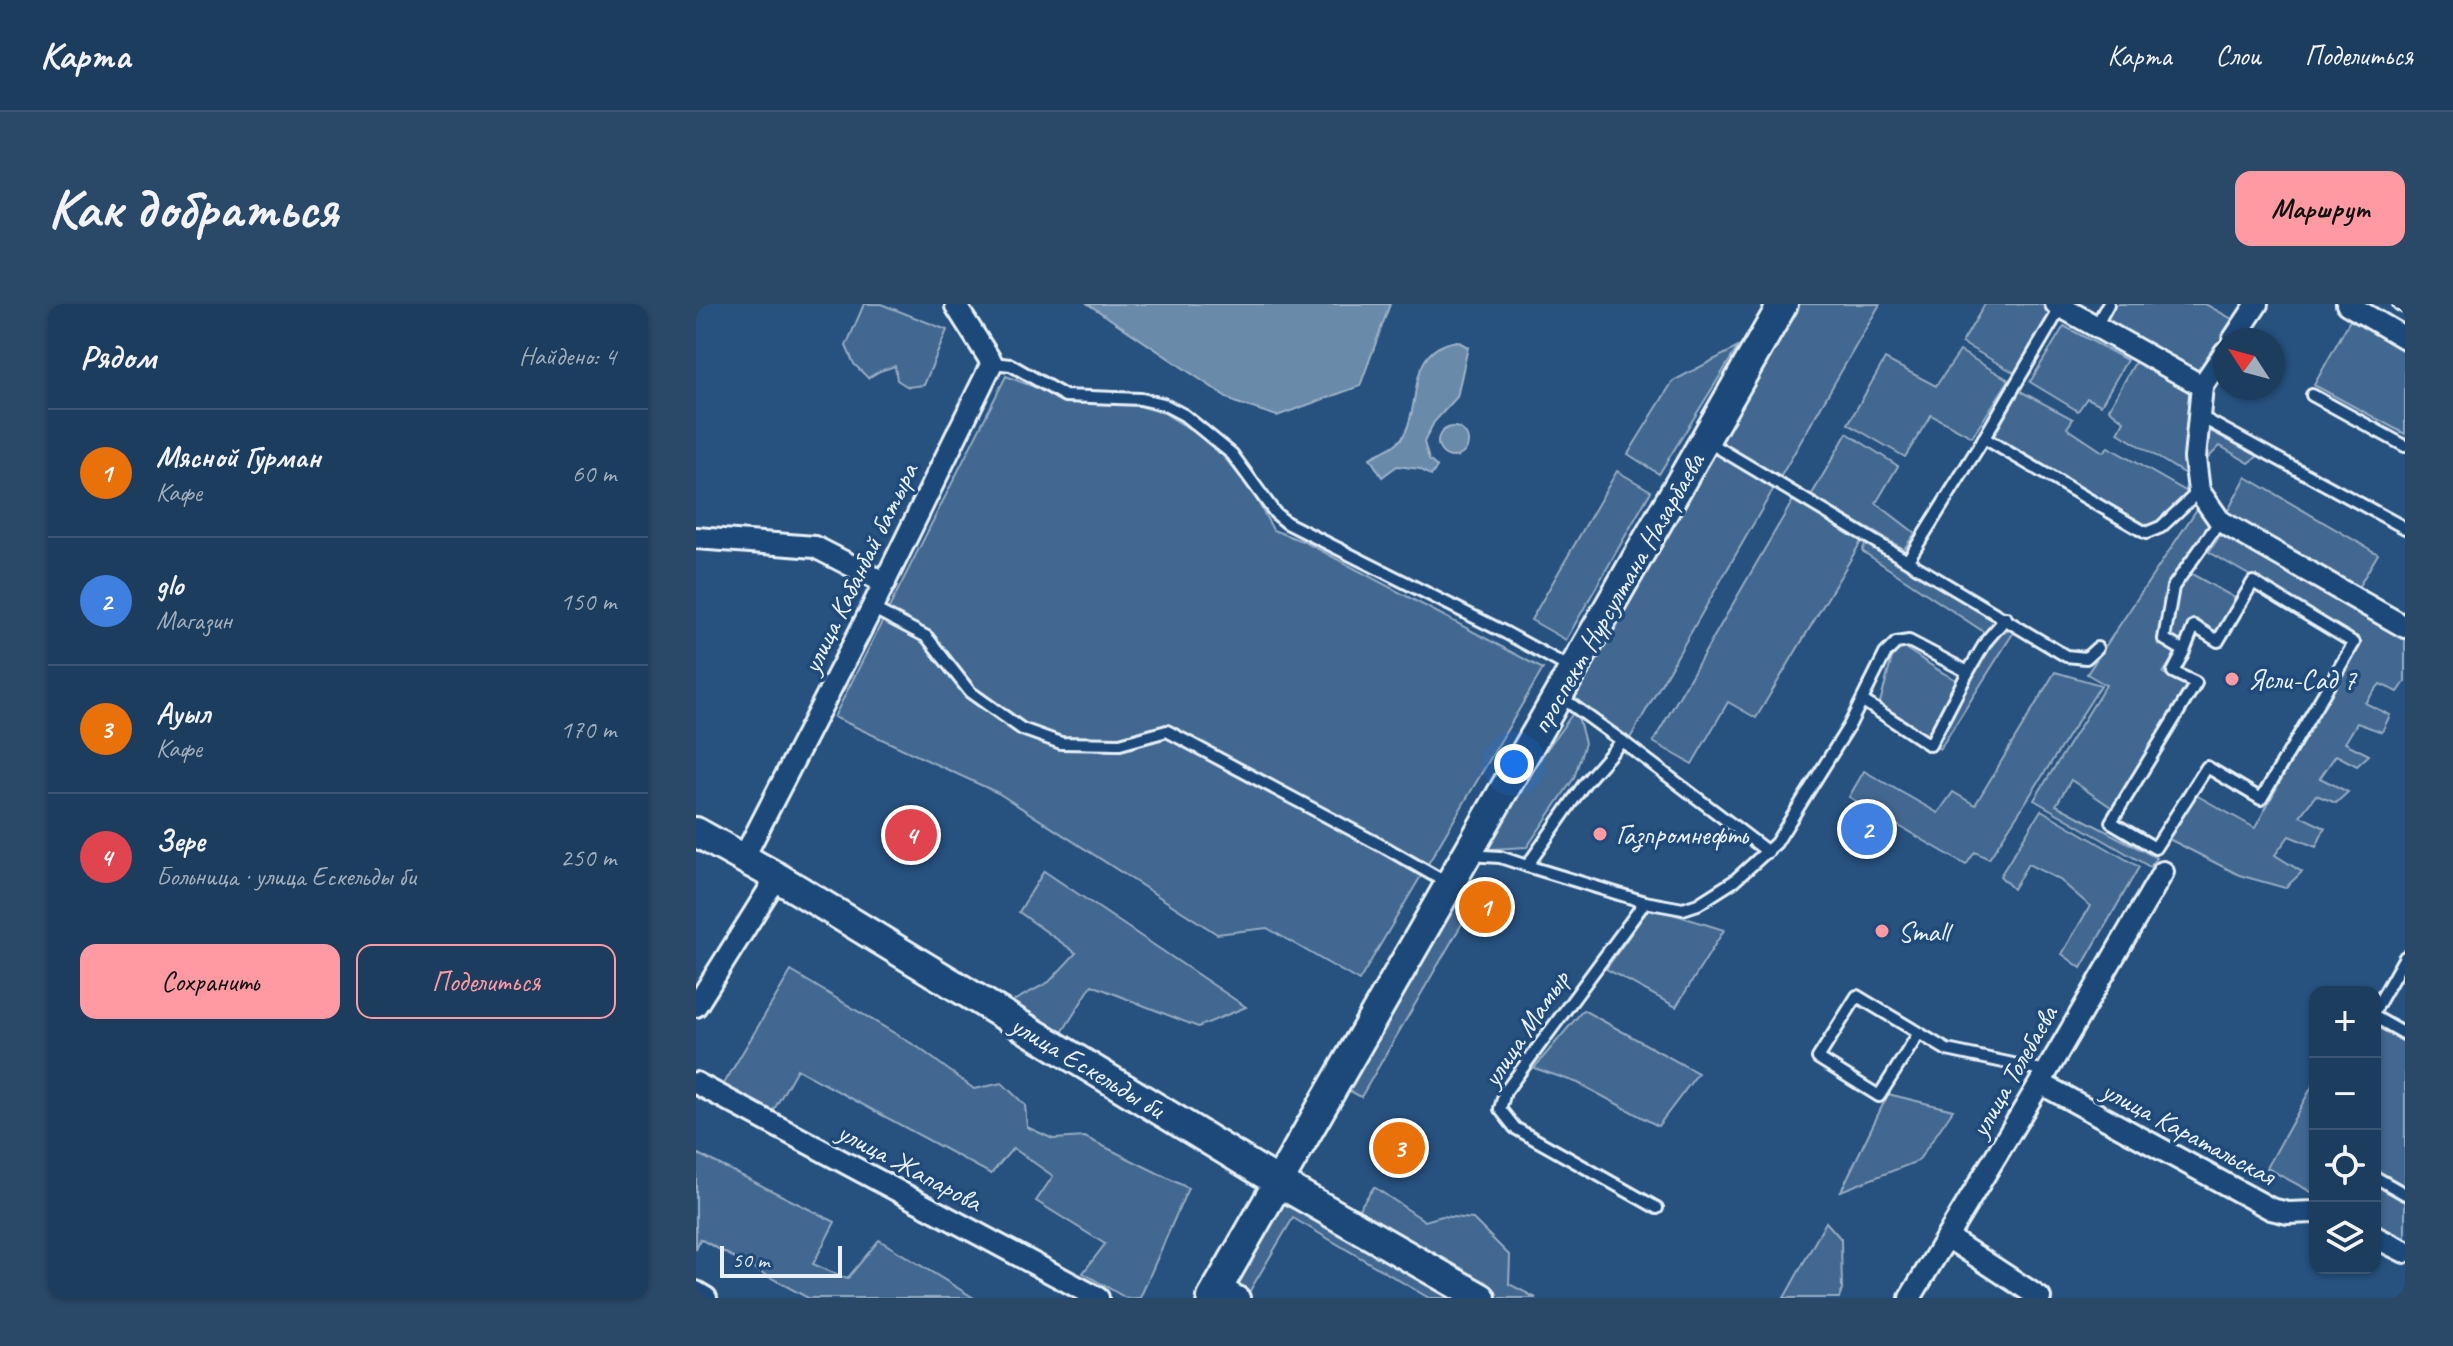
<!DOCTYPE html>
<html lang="ru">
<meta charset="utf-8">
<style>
body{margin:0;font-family:Caveat,sans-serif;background:#2a4868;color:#f1f3f6}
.controls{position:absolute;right:24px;bottom:24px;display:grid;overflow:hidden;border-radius:16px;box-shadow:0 2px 6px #0004}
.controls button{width:72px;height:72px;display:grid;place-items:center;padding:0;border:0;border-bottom:2px solid #3b5674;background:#1d3d5f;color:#f1f3f6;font:40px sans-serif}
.compass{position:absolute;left:1517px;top:24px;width:72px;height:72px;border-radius:50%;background:#1d3d5f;box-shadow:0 2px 6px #0004;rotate:306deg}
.scale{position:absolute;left:24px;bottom:20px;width:122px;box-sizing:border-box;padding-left:8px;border:4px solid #e8f1f8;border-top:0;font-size:22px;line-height:28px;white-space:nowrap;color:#e8f1f8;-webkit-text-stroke:6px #1f4a7a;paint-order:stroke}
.you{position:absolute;left:818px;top:460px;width:28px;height:28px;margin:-20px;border:6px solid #fff;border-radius:50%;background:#1a73e8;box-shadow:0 0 0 12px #1a73e833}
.badge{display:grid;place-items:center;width:52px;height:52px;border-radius:50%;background:#ff9aa2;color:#fff;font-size:26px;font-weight:700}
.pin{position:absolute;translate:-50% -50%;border:4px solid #fff;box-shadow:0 2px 8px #0006}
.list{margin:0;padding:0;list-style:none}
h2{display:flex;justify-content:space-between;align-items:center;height:104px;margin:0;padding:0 32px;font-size:34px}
h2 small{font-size:26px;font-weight:400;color:#a0aebd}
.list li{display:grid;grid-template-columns:52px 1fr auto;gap:24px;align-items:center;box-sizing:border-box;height:128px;padding:0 32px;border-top:2px solid #3b5674}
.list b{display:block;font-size:30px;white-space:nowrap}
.list p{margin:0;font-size:26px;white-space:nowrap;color:#a0aebd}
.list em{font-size:26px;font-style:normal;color:#a0aebd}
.actions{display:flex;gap:16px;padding:24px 32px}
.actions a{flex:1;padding:18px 0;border:2px solid #ff9aa2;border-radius:16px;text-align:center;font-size:28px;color:#ff9aa2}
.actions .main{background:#ff9aa2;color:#111}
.icon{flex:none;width:44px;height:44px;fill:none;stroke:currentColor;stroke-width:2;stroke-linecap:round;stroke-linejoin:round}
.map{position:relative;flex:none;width:1709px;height:994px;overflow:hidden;border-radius:16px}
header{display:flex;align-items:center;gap:48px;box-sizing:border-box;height:112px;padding:0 40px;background:#1d3d5f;border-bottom:2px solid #3b5674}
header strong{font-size:38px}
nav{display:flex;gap:44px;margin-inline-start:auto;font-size:28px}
.intro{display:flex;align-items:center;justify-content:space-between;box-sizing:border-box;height:192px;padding:0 48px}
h1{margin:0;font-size:56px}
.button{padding:20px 36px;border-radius:16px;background:#ff9aa2;color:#111;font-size:28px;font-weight:700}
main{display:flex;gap:48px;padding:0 48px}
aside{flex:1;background:#1d3d5f;border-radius:16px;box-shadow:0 2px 6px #0004}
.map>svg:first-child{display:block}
.green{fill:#436891;stroke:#96acc4;stroke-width:2}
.water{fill:#6b8aaa;stroke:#9db3c9;stroke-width:2}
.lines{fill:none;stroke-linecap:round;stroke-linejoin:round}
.lane-casing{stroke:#e8f1f8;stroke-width:16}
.street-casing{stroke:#e8f1f8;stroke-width:26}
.secondary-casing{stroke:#e8f1f8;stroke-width:34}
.lane{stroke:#1f4a7a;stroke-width:10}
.street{stroke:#1f4a7a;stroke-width:20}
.secondary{stroke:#1f4a7a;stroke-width:28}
.poi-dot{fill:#ff9aa2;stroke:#1f4a7a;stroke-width:3}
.labels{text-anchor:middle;stroke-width:7;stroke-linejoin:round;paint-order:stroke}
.street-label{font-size:28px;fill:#e8f1f8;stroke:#1f4a7a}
.poi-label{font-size:28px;fill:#e8f1f8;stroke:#1f4a7a;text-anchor:start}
</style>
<header>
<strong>Карта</strong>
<nav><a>Карта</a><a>Слои</a><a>Поделиться</a></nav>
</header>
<div class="intro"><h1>Как добраться</h1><a class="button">Маршрут</a></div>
<main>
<aside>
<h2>Рядом<small>Найдено: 4</small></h2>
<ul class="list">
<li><span class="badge" style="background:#e8710a">1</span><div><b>Мясной Гурман</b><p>Кафе</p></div><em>60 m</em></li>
<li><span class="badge" style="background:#3f7fe0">2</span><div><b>glo</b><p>Магазин</p></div><em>150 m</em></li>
<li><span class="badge" style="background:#e8710a">3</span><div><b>Ауыл</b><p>Кафе</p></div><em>170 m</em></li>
<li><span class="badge" style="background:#e0444e">4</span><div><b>Зере</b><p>Больница · улица Ескельды би</p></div><em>250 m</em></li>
</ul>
<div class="actions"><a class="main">Сохранить</a><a>Поделиться</a></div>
</aside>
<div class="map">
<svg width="1709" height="994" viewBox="0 0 1709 994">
<rect width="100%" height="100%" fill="#27517f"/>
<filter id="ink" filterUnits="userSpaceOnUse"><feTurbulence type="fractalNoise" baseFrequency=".0125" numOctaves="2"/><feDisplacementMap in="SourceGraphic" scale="16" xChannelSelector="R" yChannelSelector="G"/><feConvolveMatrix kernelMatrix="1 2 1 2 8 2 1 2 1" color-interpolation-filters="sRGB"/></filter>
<g filter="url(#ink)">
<g class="green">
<path d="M168,0H185L251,26L228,81L212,83L201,76L199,62L184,67L172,74L158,60L150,42Z"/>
<path d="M1087,0H1184L933,436L862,392Z"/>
<path d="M1289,0H1343L1355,6L1319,69L1266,39Z"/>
<path d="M1419,0H1509L1536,15L1504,74L1407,21Z"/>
<path d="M1654,16L1709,46V130L1618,81Z"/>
<path d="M1368,22L1431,56L1405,101L1391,94L1382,107L1334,78Z"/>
<path d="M1042,43L963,170L932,150L977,77Z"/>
<path d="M1264,47L1313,76L1276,133L1235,111L1209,153L1152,120L1189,55L1240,82Z"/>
<path d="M1442,53L1499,84L1494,173L1422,129L1428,117L1413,105Z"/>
<path d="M310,72L369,95L425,97L468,109L516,139L555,185L577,226L609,238L847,365L663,677L571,624L521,630L302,489L138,413Z"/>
<path d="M1324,87L1377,115L1371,124L1407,148L1412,143L1493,189L1449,227L1296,135Z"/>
<path d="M1507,123L1562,152L1553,159L1524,142L1506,160Z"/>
<path d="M1151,129L1202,162L1180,199L1219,229L1208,245L1115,192Z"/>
<path d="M921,167L955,187L870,336L835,316Z"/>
<path d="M1550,173L1682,250L1660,287L1529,212Z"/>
<path d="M1100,191L1169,231L1060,414L1032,398L996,460L957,438Z"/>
<path d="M1505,199L1517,227L1484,261L1473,288L1462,334L1481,347L1467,369L1493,382L1418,505L1375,476L1360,501L1461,554L1454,563L1338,496L1410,381L1391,370Z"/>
<path d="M1527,227L1685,315L1709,335V378L1702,388L1684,380L1669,399L1694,411L1686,428L1661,419L1649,439L1673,451L1661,462L1640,451L1624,474L1652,488L1640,499L1620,491L1604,512L1629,524L1620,543L1593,532L1579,551L1606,568L1589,584L1543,571L1471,534L1498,490L1559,524L1662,334L1513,248Z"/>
<path d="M1170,238L1304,312L1294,332L1166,247Z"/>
<path d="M1494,269L1541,295L1519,331L1498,317L1483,340L1472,333L1483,285Z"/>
<path d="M1321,323L1244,445L1200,421L1182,406L1200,339C1225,353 1245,371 1272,381L1291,336Z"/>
<path d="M1359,368L1405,381L1293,555L1279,548L1270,561L1153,493L1168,467L1242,509L1257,488L1279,501Z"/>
<path d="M880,405L889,439L878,474L831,543L778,546Z"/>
<path d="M1345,506L1443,563L1385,664L1366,650L1394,602L1364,576L1332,560L1317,585L1304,572Z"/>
<path d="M348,567L550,703L502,723L396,681L362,735L308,702L353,678L380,649L323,608Z"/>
<path d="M762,579L785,587L665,793L645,782Z"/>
<path d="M954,603L1028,626L980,703L910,665Z"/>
<path d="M95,667L223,744L278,785L306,779L329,801L331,823L357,835L389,833L492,884L444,994H430L387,969L409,940L340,897L357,872L317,844L295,870L101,765L76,809L26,783Z"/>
<path d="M887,706L1002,769L962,822L882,779L838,764Z"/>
<path d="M1679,722L1709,739V938L1679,922Z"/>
<path d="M1619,777V890L1571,864Z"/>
<path d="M1192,790L1257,806L1222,857L1145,887Z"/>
<path d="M0,849L139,918L117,960L151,975L183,936L278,994H112L4,935L0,946Z"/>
<path d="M678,883L729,917L746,912L777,915L814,952L813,980L840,994H790L656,915Z"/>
<path d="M584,887L770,994H733L597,914L552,990L529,979Z"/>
<path d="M1130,918L1145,935L1146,986L1143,994H1088Z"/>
</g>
<g class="water">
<path d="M392,0H694L664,82L581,112L538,98Z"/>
<path d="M761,37L772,43L761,93L738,118L728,138L733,156L741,163L735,172L724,165L701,162L686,173L674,154C686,147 703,142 709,129C726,96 710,45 761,37Z"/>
<circle cx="757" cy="138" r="15"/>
</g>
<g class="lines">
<g class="lane-casing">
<g id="lane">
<path d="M1703,0L1709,3"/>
<path d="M1399,24L1412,0"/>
<path d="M296,59L315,61L369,92L445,95L467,100L488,111L536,150L579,209L591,219L810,329L876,365"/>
<path d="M1616,91L1709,142"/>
<path d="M1503,112L1709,224"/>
<path d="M1288,134L1450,229L1465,223L1503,187"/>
<path d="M1011,137L1370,352L1390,354L1401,344"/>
<path d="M1212,256L1288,134L1365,3"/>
<path d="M176,304L231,333L274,388L326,425L365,439L424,440L471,427L690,544L751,579"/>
<path d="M1488,347L1498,322L1522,337L1557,278L1658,339L1565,495L1511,463L1459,544L1415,518L1500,379L1477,368L1488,347L1468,335L1477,283L1524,217"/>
<path d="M1167,397L1234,441L1272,368"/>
<path d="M926,437L1072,548"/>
<path d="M772,551L804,553L831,562L889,479L926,437L865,393"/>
<path d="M831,562L949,598L987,605L1002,600L1038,577L1080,539L1153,422L1189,350L1200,339L1213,337L1272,368L1291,336L1310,314"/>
<path d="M949,598L809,788L804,805L819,824L961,904"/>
<path d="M1679,706L1709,653"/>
<path d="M1679,713L1709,730"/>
<path d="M1223,729L1183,792L1122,754L1161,692L1251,746L1350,767"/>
<path d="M1679,873L1709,890"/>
</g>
</g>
<g class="street-casing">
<g id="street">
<path d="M1360,0L1506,82L1529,48"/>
<path d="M1651,0L1709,34"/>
<path d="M1537,36L1561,0"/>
<path d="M1506,82L1499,154L1503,187L1524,217L1709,323"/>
<path d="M0,234L119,243L189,279"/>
<path d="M48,553L176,304L296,59L260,2"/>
<path d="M0,702L81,573"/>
<path d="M0,779L402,994"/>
<path d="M1344,779L1575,905L1592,909L1619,908"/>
<path d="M1251,933L1344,994"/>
<path d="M1679,933L1709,948"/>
<path d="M523,982L543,994"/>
<path d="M0,988L10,994"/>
<path d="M1214,994L1344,779L1467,568"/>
</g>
</g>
<g class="secondary-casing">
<g id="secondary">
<path d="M0,528L81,573L582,878L785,994"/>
<path d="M516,994L1087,0"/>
</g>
</g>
<use href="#lane" class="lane"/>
<use href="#street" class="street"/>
<use href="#secondary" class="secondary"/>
</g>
</g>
<g class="poi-dot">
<circle cx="1536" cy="375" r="8"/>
<circle cx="904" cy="530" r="8"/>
<circle cx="1186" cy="627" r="8"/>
</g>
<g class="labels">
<g class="street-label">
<text transform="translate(163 264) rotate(-64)" y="10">улица Кабанбай батыра</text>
<text transform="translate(921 289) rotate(-60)" y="10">проспект Нурсултана Назарбаева</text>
<text transform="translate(829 724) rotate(-56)" y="10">улица Мамыр</text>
<text transform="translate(392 762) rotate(31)" y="10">улица Ескельды би</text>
<text transform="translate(1317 767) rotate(-60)" y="10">улица Толебаева</text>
<text transform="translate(1493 828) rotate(28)" y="10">улица Каратальская</text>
<text transform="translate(214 862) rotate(28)" y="10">улица Жапарова</text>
</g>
<g class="poi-label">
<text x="1552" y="385">Ясли-Сад 7</text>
<text x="920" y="540">Газпромнефть</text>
<text x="1202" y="637">Small</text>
</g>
</g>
</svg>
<div class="controls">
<button>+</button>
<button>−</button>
<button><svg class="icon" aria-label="locate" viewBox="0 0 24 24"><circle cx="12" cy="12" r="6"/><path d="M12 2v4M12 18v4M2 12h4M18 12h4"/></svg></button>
<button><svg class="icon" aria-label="layers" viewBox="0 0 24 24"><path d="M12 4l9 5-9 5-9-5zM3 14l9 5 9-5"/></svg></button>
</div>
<svg class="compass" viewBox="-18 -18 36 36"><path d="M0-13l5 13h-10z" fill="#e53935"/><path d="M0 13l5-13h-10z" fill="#a0aebd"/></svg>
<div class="scale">50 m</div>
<div class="you"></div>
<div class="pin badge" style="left:789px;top:603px;background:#e8710a">1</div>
<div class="pin badge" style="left:1171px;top:525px;background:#3f7fe0">2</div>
<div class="pin badge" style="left:703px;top:844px;background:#e8710a">3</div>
<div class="pin badge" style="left:215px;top:531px;background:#e0444e">4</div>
</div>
</main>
